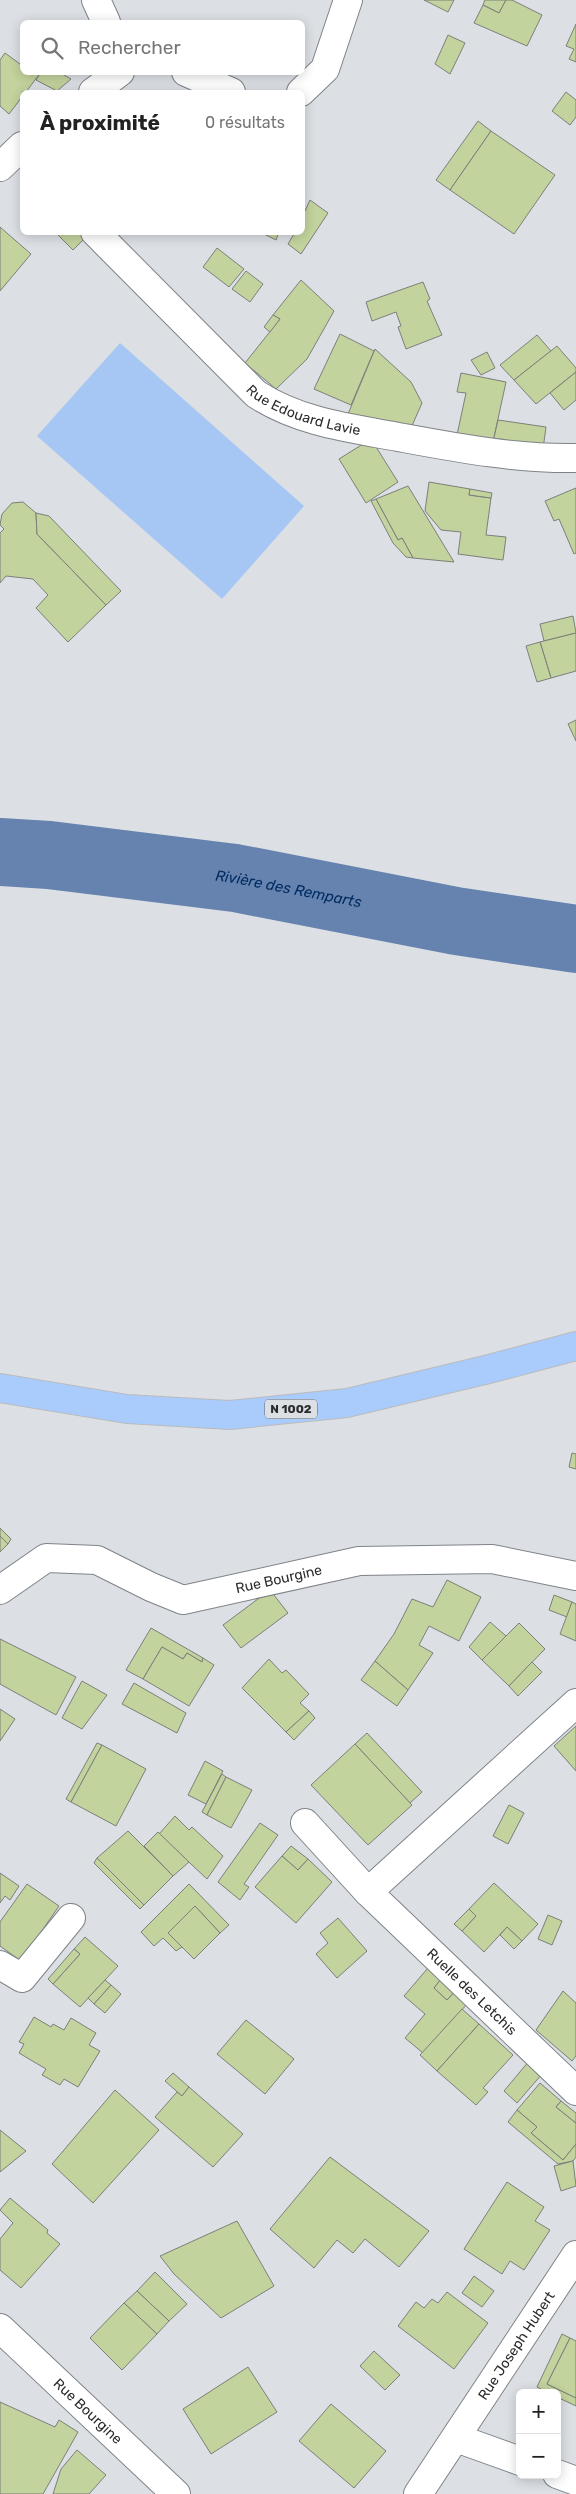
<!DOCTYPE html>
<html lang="fr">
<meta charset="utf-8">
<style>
body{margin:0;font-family:Rubik,sans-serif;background:#f2f2f2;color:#222}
.controls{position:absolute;right:15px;bottom:15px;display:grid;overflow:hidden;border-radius:8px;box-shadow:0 2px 12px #0003}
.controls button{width:45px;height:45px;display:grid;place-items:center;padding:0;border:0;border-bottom:1px solid #e0e0e0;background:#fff;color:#222;font:25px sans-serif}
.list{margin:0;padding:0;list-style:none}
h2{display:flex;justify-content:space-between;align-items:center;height:65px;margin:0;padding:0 20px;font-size:21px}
h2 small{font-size:16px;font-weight:400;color:#767676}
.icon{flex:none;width:28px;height:28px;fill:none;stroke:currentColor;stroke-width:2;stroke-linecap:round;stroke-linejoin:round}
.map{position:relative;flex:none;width:576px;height:2494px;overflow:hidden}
.search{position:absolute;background:#fff;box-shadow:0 2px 12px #0003;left:20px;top:20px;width:285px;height:55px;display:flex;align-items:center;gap:12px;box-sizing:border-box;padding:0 18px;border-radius:8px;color:#767676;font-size:19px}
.panel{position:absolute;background:#fff;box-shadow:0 2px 12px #0003;left:20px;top:90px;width:285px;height:145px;border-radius:8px}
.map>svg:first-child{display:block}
.green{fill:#a6c6f3}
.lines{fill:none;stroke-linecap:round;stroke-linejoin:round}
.river{stroke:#6583ae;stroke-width:68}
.building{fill:#c3d39d;stroke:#7d7f7a}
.minor-casing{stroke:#7f8388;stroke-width:30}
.major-casing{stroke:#bbbbbc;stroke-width:30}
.minor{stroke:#fff;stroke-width:28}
.major{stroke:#a9ccfc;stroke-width:28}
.labels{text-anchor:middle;stroke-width:4;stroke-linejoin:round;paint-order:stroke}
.shield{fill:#dce0e5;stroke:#606265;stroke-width:1}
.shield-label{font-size:12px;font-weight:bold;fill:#2b2c2e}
.street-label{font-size:14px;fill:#2b2c2e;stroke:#dce0e5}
.water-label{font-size:15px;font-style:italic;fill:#012c61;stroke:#dce0e5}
</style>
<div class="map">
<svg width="576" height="2494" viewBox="0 0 576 2494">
<rect width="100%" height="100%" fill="#dce0e5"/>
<path class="green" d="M120,343L304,506L222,599L37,436Z"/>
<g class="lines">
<path class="river" id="s1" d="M0,852L49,855L235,878L456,921L576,939"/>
</g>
<g class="building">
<path d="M424,0H454L448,12Z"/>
<path d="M485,0H506L499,13L483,5Z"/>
<path d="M506,0H512L542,15L527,46L474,23L483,5L499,13Z"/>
<path d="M576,24V62L569,59L574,49L566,46Z"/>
<path d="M448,35L465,43L450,74L435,64Z"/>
<path d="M5,53L20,64L22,60V72H41L26,92H22V97L9,114L0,106V60Z"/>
<path d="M41,72H59L71,79L57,91L36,80Z"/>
<path d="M566,92L576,100V117L570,125L552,111Z"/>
<path d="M478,121L491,131L450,190L436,180Z"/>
<path d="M491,131L555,175L514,234L450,190Z"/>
<path d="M310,200L328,213L301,254L288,244L295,232H302V210L305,211Z"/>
<path d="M0,227L31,254L0,291Z"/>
<path d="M55,232H80L85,238L73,250Z"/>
<path d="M260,232H279L276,240Z"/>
<path d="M217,248L244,269L229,287L203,267Z"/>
<path d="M246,271L263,284L250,302L232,289Z"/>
<path d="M301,280L334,311L307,359L276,389L245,363L280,319L273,315Z"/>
<path d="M423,282L430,299L427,301L442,335L406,349L398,327L401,326L396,312L372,321L366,302Z"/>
<path d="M273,315L280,319L270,332L264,327Z"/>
<path d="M340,334L374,351L351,405L314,389Z"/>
<path d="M537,335L551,351L514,380L500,365Z"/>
<path d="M557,346L576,368V372L536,404L514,380Z"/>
<path d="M375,349L411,382L422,403L411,428L348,414Z"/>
<path d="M487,352L495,368L481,375L471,360Z"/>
<path d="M576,372V400L564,410L550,393Z"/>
<path d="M461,373L506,382L493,442L457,435L466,393L457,392Z"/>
<path d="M498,420L546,427L543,449L493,442Z"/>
<path d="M371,439L398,482L366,503L339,459Z"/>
<path d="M429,482L470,489L469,495L491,498L486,535L506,537L503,560L458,554L461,532L441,530L425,511Z"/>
<path d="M408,486L454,562L413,558L402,538L398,540L376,499Z"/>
<path d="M576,488V553L574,554L559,519L554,521L545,501Z"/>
<path d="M470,489L492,493L491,498L469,495Z"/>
<path d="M376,499L398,540L402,538L413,558L406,557L393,543L371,501Z"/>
<path d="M23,502L36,513L37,534L106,605L68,642L36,608L48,595L33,579L6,576L0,583V533L4,529L0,525L2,514L12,503Z"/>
<path d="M36,513L49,516L121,591L106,605L37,534Z"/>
<path d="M573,616L576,633L544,641L540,624Z"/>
<path d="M576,633V671L551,678L540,642Z"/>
<path d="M540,642L551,678L537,682L526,646Z"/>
<path d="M576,720V741L568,724Z"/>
<path d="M572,1453L576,1454V1469L569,1467Z"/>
<path d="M0,1528L11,1539L8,1544L0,1536Z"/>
<path d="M0,1536L8,1544L0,1552Z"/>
<path d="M447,1580L481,1597L459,1641L429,1626L419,1645L433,1653L408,1690L375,1661L394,1634L412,1599L433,1607Z"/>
<path d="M270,1590L288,1613L241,1648L223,1625Z"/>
<path d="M554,1595L572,1602L567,1617L549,1610Z"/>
<path d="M572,1602L576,1604V1641L560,1634Z"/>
<path d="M490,1622L506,1636L482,1660L469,1647Z"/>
<path d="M519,1623L545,1649L509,1686L482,1660Z"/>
<path d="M151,1628L203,1658L202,1662L187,1653L183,1659L162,1647L143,1679L126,1670Z"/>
<path d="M0,1639L76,1677L56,1715L0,1684Z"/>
<path d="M162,1647L183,1659L187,1653L202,1662L203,1658L214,1665L189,1706L143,1679Z"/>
<path d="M269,1659L282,1673L286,1670L309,1694L300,1703L309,1711L286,1732L242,1688Z"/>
<path d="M375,1661L408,1690L397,1706L361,1680Z"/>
<path d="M532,1662L542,1672L518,1696L509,1686Z"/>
<path d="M82,1681L107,1695L82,1729L62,1718Z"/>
<path d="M134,1683L186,1713L177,1733L122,1704Z"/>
<path d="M0,1709L15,1719L0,1741Z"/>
<path d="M309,1711L315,1718L294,1740L286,1732Z"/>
<path d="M576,1726V1771L554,1746Z"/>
<path d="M367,1733L422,1792L410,1803L355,1744Z"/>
<path d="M97,1743L102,1745L71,1802L66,1799Z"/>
<path d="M355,1744L412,1805L368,1845L311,1785Z"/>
<path d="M102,1745L146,1769L116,1826L71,1802Z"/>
<path d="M205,1761L223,1771L206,1804L188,1795Z"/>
<path d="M222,1774L226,1777L207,1815L202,1812Z"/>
<path d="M226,1777L252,1790L231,1828L207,1815Z"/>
<path d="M509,1805L524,1813L508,1844L493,1836Z"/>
<path d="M175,1816L189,1830L192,1827L223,1856L207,1879L159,1834Z"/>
<path d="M260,1823L278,1835L244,1884L249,1887L240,1900L218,1882Z"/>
<path d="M128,1831L173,1876L144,1905L97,1858Z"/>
<path d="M158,1832L189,1862L173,1876L144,1846Z"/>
<path d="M291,1846L308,1859L298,1870L282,1856Z"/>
<path d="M282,1856L298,1870L308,1859L332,1882L296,1923L255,1887Z"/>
<path d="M97,1858L144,1905L140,1909L94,1863Z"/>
<path d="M0,1873L19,1886L10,1900L5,1896L0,1903Z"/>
<path d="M494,1883L538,1924L522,1941L507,1927L484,1952L462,1931L476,1916L469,1909Z"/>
<path d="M27,1884L59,1906L21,1961L0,1946V1922Z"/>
<path d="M189,1884L229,1925L220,1933L195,1906L168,1933L182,1947L176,1951L163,1938L154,1946L141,1932Z"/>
<path d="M195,1906L220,1933L194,1959L168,1933Z"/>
<path d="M469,1909L476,1916L462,1931L454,1924Z"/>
<path d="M548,1915L562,1921L552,1945L538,1939Z"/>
<path d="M338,1918L367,1951L337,1978L316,1954L328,1943L320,1933Z"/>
<path d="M507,1927L522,1941L514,1949L500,1935Z"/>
<path d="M85,1937L118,1966L80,2007L53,1984L80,1954L74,1949Z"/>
<path d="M74,1949L80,1954L53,1984L48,1979Z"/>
<path d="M428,1968L441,1979L434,1988L447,2000L455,1991L468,2003L423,2053L405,2038L425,2014L404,1996Z"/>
<path d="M441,1979L455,1991L447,2000L434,1988Z"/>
<path d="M105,1980L111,1985L94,2004L88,1998Z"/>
<path d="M111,1985L121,1994L105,2013L94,2004Z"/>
<path d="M563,1991L576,2003V2056L572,2061L536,2030Z"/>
<path d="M462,2009L479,2024L437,2071L420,2055Z"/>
<path d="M34,2017L51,2027L53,2024L64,2030L71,2018L96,2033L89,2045L100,2051L78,2087L64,2079L60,2085L42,2075L46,2069L19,2053L24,2044L19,2042Z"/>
<path d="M246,2020L294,2059L265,2094L217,2054Z"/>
<path d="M479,2024L513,2055L483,2088L488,2092L476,2105L437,2071Z"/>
<path d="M529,2061L542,2074L517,2103L504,2091Z"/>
<path d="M173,2073L189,2087L182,2096L165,2081Z"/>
<path d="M540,2083L561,2101L556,2107L576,2123V2144L563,2160L531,2133L537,2127L517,2110Z"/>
<path d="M189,2087L243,2134L213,2167L155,2117L177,2092L182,2096Z"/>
<path d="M115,2090L159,2130L93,2203L52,2164Z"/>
<path d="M561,2101L576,2113V2123L556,2107Z"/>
<path d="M517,2110L537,2127L531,2133L563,2160L576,2144V2157L573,2161L558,2164L508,2122Z"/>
<path d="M0,2130L26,2151L0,2172Z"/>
<path d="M330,2157L429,2231L399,2267L365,2239L353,2253L337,2240L314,2268L270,2229Z"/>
<path d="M573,2161L576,2186L561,2191L554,2166Z"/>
<path d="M507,2182L544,2207L535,2221L550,2230L524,2270L510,2261L502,2274L464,2249Z"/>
<path d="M10,2198L48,2230L47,2233L60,2244L21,2288L0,2270V2239L13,2223L0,2210Z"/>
<path d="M237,2221L274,2286L221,2318L174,2274L160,2256Z"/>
<path d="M155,2272L187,2304L169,2321L137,2291Z"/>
<path d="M474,2276L494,2291L482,2307L462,2293Z"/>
<path d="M137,2291L169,2321L157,2334L124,2303Z"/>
<path d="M447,2292L488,2323L454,2369L398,2326L416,2302L424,2308L432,2299L438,2303Z"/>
<path d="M124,2303L157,2334L122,2370L90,2338Z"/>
<path d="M562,2334L570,2338L547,2384L576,2398V2406L557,2397V2393H549L537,2387Z"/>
<path d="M570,2338L576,2341V2398L547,2384Z"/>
<path d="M374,2351L400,2375L385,2390L360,2366Z"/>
<path d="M248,2367L277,2412L211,2454L183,2409Z"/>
<path d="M0,2402L55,2427L59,2420L78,2432L43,2494H0Z"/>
<path d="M331,2404L386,2451L354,2488L299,2441Z"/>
<path d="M77,2450L106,2475L89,2494H53L61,2469Z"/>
</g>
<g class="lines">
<g class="minor-casing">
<g id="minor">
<path d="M96,0L106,22"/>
<path d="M186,72L231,92"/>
<path d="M93,92L120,72"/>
<path d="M301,92L325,69L348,0"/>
<path d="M0,167L22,146"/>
<path id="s2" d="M95,232L256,394C299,422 349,428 398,437C458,448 515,459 576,458"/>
<path id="s3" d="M0,1590L46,1558L97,1560L151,1587L183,1600L359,1561L492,1559L576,1576"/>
<path id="s4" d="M576,1703L368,1892L576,2091"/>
<path d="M305,1823L368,1892"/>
<path d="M0,1965L22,1978L71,1918"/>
<path id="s5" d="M0,2328L176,2494"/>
<path d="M456,2438L520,2461"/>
<path d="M557,2474L576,2481"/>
<path id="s6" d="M418,2494L576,2255"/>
</g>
</g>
<g class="major-casing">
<path id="major" d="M0,1388L127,1409L230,1415L347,1403L485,1370L576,1346"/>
</g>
<use href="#minor" class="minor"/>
<use href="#major" class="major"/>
</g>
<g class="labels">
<rect class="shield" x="265" y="1399.5" width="52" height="19" rx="4"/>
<g class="shield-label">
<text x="291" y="1413">N 1002</text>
</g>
<g class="street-label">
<text dy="5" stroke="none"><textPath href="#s2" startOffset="279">Rue Edouard Lavie</textPath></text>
<text dy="5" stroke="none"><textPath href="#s3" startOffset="300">Rue Bourgine</textPath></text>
<text dy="5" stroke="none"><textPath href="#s4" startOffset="425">Ruelle des Letchis</textPath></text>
<text dy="5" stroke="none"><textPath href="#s6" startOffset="178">Rue Joseph Hubert</textPath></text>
<text dy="5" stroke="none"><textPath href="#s5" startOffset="121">Rue Bourgine</textPath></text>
</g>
<g class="water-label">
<text dy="5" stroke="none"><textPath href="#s1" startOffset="291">Rivière des Remparts</textPath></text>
</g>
</g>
</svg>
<div class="controls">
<button>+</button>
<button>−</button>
</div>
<div class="search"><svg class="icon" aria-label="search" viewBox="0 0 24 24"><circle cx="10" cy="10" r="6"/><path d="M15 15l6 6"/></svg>Rechercher</div>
<section class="panel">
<h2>À proximité<small>0 résultats</small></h2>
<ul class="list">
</ul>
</section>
</div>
